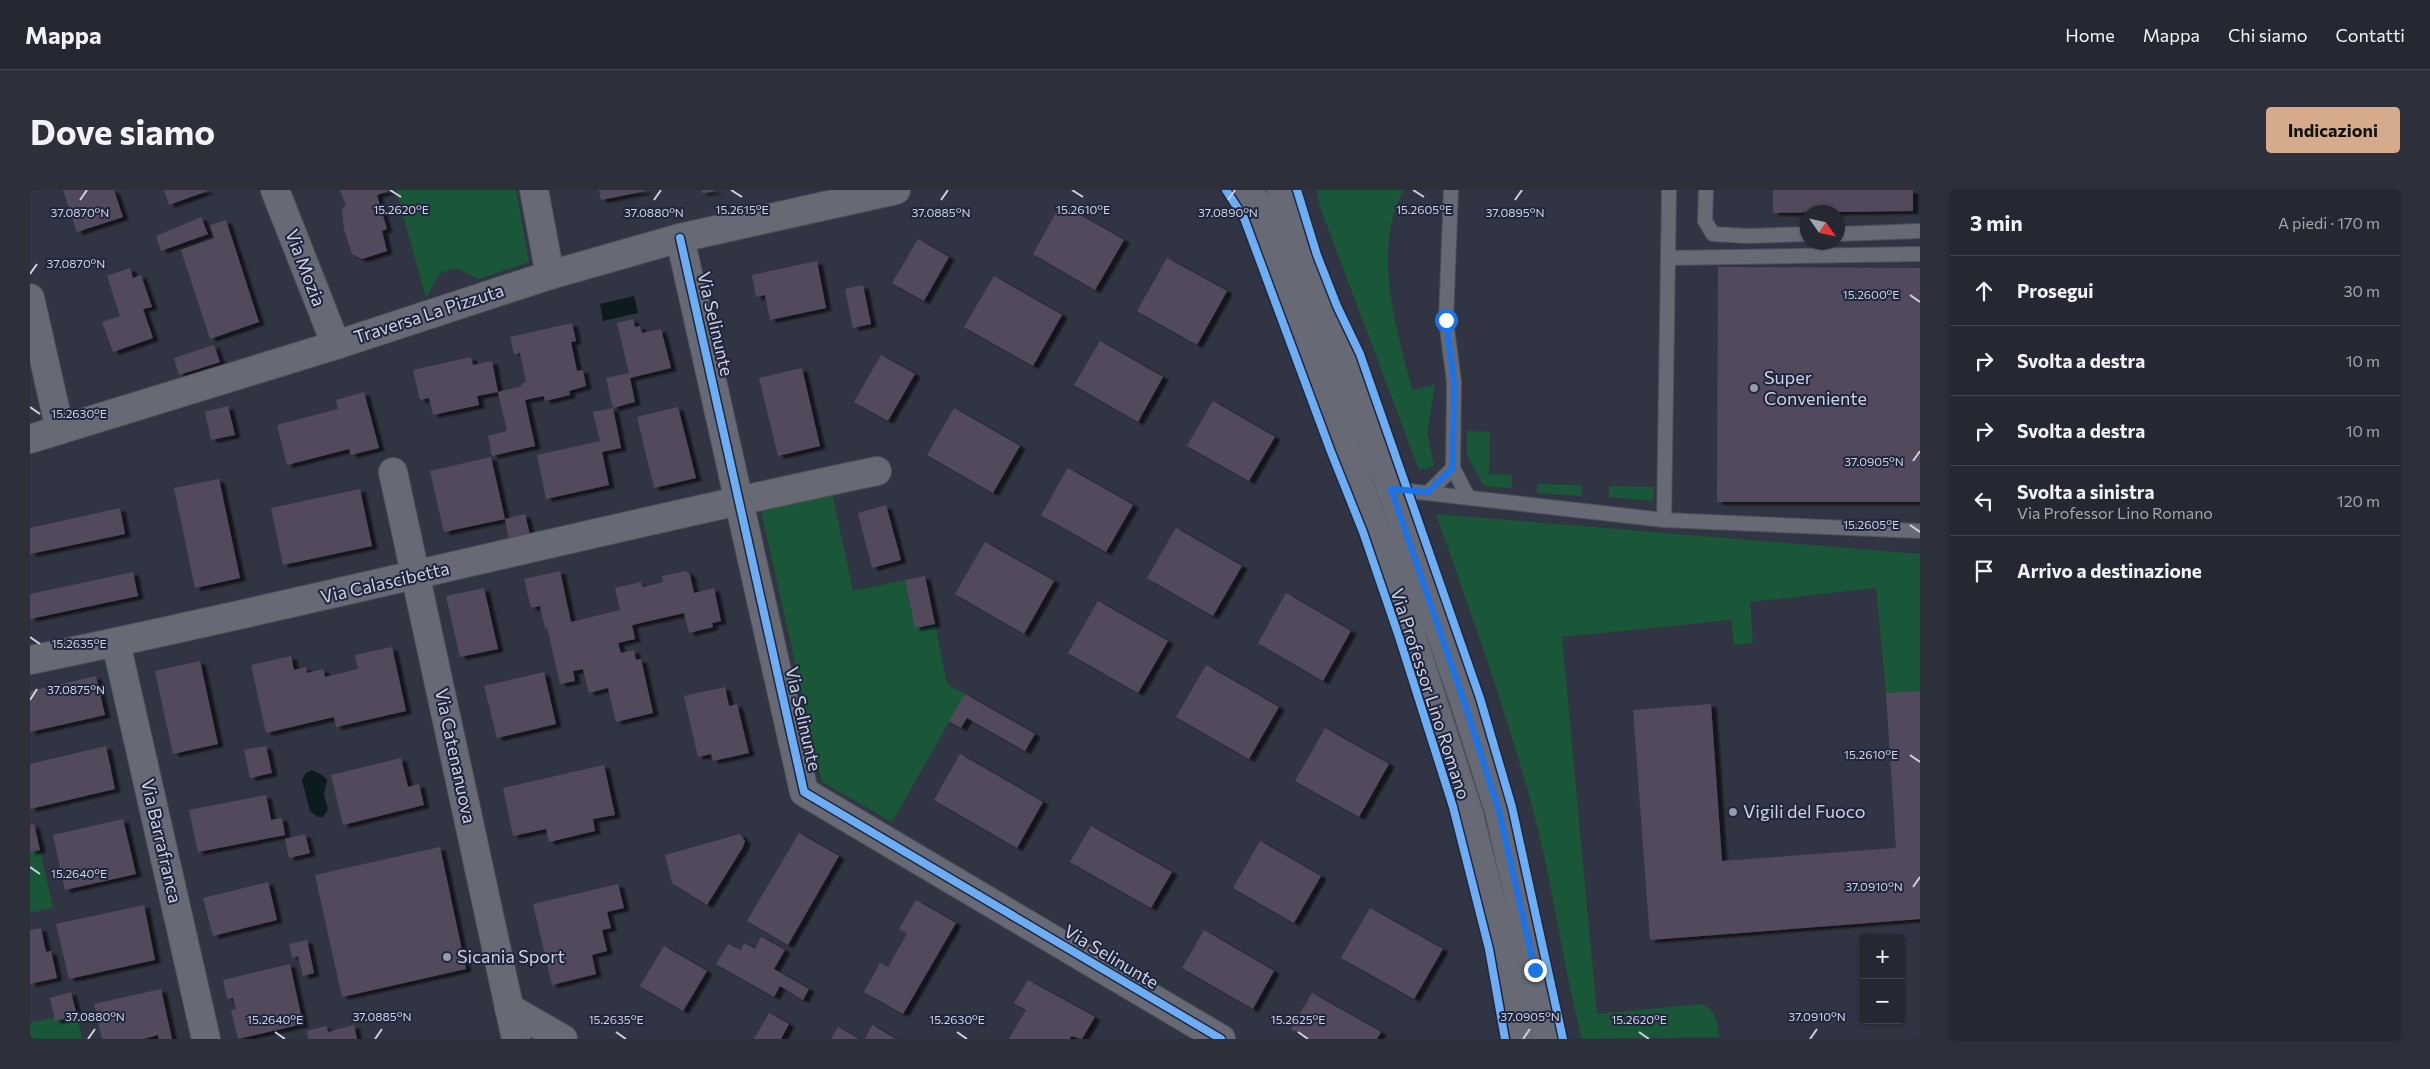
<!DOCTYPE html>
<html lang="it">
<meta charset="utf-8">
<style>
body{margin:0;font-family:Commissioner,sans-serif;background:#2d2f3a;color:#f1f3f6}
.controls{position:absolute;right:15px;bottom:15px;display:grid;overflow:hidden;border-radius:5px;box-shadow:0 1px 4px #0004}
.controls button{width:45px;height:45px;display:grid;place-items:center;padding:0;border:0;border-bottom:1px solid #42444d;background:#252732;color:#f1f3f6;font:25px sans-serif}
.compass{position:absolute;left:1770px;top:15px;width:45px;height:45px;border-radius:50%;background:#252732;box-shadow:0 1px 4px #0004;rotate:124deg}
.stop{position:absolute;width:15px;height:15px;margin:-11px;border:4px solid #1a73e8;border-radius:50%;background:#fff}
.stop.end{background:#1a73e8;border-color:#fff;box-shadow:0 1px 5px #0008}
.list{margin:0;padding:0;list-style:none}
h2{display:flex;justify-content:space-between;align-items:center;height:65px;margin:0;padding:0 20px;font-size:21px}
h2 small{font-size:16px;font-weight:400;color:#a3a5ac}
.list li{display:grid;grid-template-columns:32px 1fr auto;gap:15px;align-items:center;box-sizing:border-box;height:70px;padding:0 20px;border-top:1px solid #42444d}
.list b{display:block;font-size:19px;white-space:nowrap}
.list p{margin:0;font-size:16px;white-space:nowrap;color:#a3a5ac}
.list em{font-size:16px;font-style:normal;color:#a3a5ac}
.icon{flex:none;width:28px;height:28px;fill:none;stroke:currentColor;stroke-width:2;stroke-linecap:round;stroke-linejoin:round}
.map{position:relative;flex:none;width:1890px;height:849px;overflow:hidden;border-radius:5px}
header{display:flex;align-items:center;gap:30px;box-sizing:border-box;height:70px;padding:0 25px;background:#252732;border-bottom:1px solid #42444d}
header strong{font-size:24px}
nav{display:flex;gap:28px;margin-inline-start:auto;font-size:18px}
.intro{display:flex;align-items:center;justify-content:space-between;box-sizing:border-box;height:120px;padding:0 30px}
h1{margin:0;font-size:35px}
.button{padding:12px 22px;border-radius:5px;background:#d6ab8b;color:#111;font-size:18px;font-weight:700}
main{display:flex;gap:30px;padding:0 30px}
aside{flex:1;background:#252732;border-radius:5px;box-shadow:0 1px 4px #0004}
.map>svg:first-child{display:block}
.green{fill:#1a5638}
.water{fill:#0d1b1f}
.building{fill:#524a5d;filter:url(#shadow)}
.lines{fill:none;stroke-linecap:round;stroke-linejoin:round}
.service-casing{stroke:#4d515c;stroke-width:16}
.minor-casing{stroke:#4d515c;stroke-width:30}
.tertiary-casing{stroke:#4d515c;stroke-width:30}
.service{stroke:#676a74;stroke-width:14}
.minor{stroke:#676a74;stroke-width:28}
.tertiary{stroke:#676a74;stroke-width:28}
.cycleway-casing{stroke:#20263e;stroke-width:11}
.cycleway{stroke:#6dadf4;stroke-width:8}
.route{stroke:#1a73e8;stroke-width:6}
.ticks{fill:none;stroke:#cdd2e2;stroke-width:2}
.poi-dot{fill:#969baa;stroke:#20263e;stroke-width:2}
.labels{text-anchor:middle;stroke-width:4;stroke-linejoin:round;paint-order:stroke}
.street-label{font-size:18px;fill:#cdd2e2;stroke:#20263e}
.poi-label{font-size:18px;fill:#cdd2e2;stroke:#20263e;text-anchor:start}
.ticks-label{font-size:12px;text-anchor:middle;fill:#cdd2e2;stroke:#20263e;stroke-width:4;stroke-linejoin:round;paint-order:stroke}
</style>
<header>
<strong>Mappa</strong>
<nav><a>Home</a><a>Mappa</a><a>Chi siamo</a><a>Contatti</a></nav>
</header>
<div class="intro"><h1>Dove siamo</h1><a class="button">Indicazioni</a></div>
<main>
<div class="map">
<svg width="1890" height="849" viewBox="0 0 1890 849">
<defs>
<filter id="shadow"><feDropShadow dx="5.5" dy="3" stdDeviation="1" flood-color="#0009"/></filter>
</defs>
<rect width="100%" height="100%" fill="#313442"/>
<g class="green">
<path d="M366,0H486L499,72L449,89L426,78L410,83L396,108Z"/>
<path d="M1287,0H1373C1342,63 1366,136 1382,200L1405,195L1397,242L1404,276L1389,280L1290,17Z"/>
<path d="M1437,241L1460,242L1459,284L1482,285V298L1454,296L1437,265Z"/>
<path d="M1507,294L1552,295V306L1507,303Z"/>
<path d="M1579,296L1624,297L1623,311L1579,307Z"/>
<path d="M802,303L823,401L875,390L885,438L905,434L917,494L935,504L862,632L792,592L731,321Z"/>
<path d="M1406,324L1890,364V501L1856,503L1846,398L1720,412L1723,453L1704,455L1701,430L1532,447L1567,824L1670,814C1686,819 1688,833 1689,847L1552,849C1532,772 1523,693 1502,616C1475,517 1440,421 1406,324Z"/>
<path d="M10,660L23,718L0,723V662Z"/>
<path d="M47,826L52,849H0V833L24,827L25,831Z"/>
</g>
<g class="water">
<path d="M604,106L608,123L573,131L570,114Z"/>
<path d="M282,580L292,585L297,590L294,604L298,619L293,627H288L280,621L272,590L276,583Z"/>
</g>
<g class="building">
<path d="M33,0H84L93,27L47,42Z"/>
<path d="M134,0H180L139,15Z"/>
<path d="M310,0H362L347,5L357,39L352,41L357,61L332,69L322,64L314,39L312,19L316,15Z"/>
<path d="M569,0H615L616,1L571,10Z"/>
<path d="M672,0H684L685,1L672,3Z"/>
<path d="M1743,0H1883V21L1743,23Z"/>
<path d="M1031,14L1094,50L1065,100L1003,64Z"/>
<path d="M171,27L178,44L131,61L126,46Z"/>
<path d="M196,30L229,132L180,149L151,60L184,48L180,35Z"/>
<path d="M888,49L919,67L894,111L862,93Z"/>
<path d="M1137,68L1197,101L1167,155L1107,121Z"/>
<path d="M787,71L796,118L740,130L735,105L726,107L722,85Z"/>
<path d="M1688,77L1890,78V312H1687Z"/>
<path d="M100,78L103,88L111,85L122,117L113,119L123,148L83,162L72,132L90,126L77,86Z"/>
<path d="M964,86L1032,125L1003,176L934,137Z"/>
<path d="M833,95L841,134L823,138L815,99Z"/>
<path d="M603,129L605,137L610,136L612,143L631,139L641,178L600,188L605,212L583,218L591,258L572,262L579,295L516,309L507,265L570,251L563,222L583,218L576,188L599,183L587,133Z"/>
<path d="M542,133L546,151L541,152L547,181L553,180L556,196L539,201L540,205L515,211L514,206L495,210L505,256L462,266L458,246L477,241L468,202L492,196L491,194L496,192L490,163L484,164L480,147Z"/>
<path d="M1070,151L1133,187L1108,232L1044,195Z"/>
<path d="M184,155L190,172L149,185L144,168Z"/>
<path d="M851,165L885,184L858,231L824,212Z"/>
<path d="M441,167L443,175L462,171L468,202L447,206L449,215L403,225L399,208L390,210L383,180Z"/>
<path d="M772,178L790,256L748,266L729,188Z"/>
<path d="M334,202L349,258L321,265L319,259L257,275L247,235L308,219L306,210Z"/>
<path d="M1183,211L1245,247L1219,291L1157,256Z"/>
<path d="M198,216L205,245L181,250L175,222Z"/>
<path d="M648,217L666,288L624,298L607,227Z"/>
<path d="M924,218L990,256L963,303L897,265Z"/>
<path d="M461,267L475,329L414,342L400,281Z"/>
<path d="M1038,278L1103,315L1076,362L1011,325Z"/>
<path d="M189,289L210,388L165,398L144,298Z"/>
<path d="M330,299L342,356L253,375L241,318Z"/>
<path d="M856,315L871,370L842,378L828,323Z"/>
<path d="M90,318L95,344L0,364V338Z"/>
<path d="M495,324L500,345L479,350L475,329Z"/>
<path d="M1146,338L1212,376L1183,426L1117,388Z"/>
<path d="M955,352L1024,391L994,444L925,404Z"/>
<path d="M530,381L541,432L590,420L585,398L611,392L612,397L622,395L633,392L632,386L656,381L660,385L664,403L684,398L691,431L682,433L683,437L659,443L654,423L602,435L605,449L588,453L591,463L604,460L606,470L611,469L623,523L586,532L578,498L559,503L553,479L543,481L545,491L530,494L517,437L515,438L510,416L501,418L494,389Z"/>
<path d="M103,382L108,406L0,429V404Z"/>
<path d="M895,386L905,434L885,438L875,390Z"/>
<path d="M454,398L468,459L430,467L416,406Z"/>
<path d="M1256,403L1321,441L1293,491L1228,453Z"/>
<path d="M1068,411L1138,451L1108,503L1038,463Z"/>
<path d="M362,457L376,521L306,537L304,527L236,543L221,475L261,466L264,480L276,477L277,483L293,479L295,487L328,479L325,465Z"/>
<path d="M170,471L188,554L143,564L125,481Z"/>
<path d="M1176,475L1249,517L1219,569L1146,527Z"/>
<path d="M514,482L526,534L467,548L454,496Z"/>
<path d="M66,486L75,525L0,542V501Z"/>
<path d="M695,497L699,516L707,514L719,563L683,571L681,564L668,567L654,506Z"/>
<path d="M1890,501V729L1620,750L1603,520L1681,514L1692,671L1866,658L1856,503Z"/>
<path d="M935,504L1005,544L995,561L937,528L931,538L919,531Z"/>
<path d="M1295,538L1359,574L1329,627L1265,591Z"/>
<path d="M76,556L85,599L0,619V574Z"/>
<path d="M236,556L242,583L220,588L214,560Z"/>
<path d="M930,564L1013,612L987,658L904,610Z"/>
<path d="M371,568L378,597L389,594L394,615L313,635L301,585Z"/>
<path d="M574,575L585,625L563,629L565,641L519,652L516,639L483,646L473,598Z"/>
<path d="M236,605L241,630L252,628L255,645L168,662L159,620Z"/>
<path d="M93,629L106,684L35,700L23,645Z"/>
<path d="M4,634L10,660L0,662V635Z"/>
<path d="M1061,636L1142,682L1121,718L1040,672Z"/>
<path d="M769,643L809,666L758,755L717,731Z"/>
<path d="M275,644L280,663L259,668L255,649Z"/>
<path d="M710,644L715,651L713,657L677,715L642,693L635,665Z"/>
<path d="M1230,651L1291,686L1264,733L1203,698Z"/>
<path d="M410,657L436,779L312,807L285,685Z"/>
<path d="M238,692L247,730L183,746L173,708Z"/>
<path d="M588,694L594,718L577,722L581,738L572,740L577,761L562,765L566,784L522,795L503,714Z"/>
<path d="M886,710L926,733L873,824L834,802L850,773L858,777L877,744L869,739Z"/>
<path d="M114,715L125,770L39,789L26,734Z"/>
<path d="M1340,718L1413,759L1384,809L1311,768Z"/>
<path d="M11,738L16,762L21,761L27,788L0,794V740Z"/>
<path d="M1174,740L1244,781L1223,819L1152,778Z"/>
<path d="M731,747L755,760L744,779L779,799L773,810L750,796L744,807L686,774L698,754L711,760L714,753L725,759Z"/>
<path d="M277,750L284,783L273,786L268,766L262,768L259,754Z"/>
<path d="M634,756L677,781L653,821L610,796Z"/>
<path d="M260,774L273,834L208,849L201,820L206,819L203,808L197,809L193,790Z"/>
<path d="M998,790L1065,827L1052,849L1041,846L1040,849H979L996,820L984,813Z"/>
<path d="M131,799L142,849H129L128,845L113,849H72L64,814Z"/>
<path d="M41,802L47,826L25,831L20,808Z"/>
<path d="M1282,803L1351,842L1347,849H1279L1261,839Z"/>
<path d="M739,823L759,834L751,849H724Z"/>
<path d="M324,835L327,849H278L277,841L296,836L298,842Z"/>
<path d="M842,835L859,845L866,849H835Z"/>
<path d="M808,837L829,849H801Z"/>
</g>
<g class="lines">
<g class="service-casing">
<g id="service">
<path d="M1676,0L1675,31L1683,44L1716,46L1778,44"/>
<path d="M1808,44L1890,41"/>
<path d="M1638,68L1890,64"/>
<path d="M1423,278L1438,307"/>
<path d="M1361,299L1634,330L1639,0"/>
<path d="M1398,303L1423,278L1424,192L1416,130L1421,0"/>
<path d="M1634,330L1890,341"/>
</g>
</g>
<g class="minor-casing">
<g id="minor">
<path d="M245,0L306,155"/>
<path d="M504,0L520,85"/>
<path d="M650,48L774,602L1191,849"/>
<path d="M0,108L30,240"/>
<path d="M363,282L486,849"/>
<path d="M86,453L176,849"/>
<path d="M0,470C284,412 564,340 847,281"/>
<path d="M479,818L533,849"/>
</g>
</g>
<g class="tertiary-casing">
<g id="tertiary">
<path d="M1217,0L1225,11L1236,36L1365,394L1439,624L1474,765L1489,849"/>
<path d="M1251,0L1275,70L1361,299L1434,511L1469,621L1505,780L1517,849"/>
<path d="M0,249L306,155L520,85L650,48L866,0"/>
</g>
</g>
<use href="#service" class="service"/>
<use href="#minor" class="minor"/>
<use href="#tertiary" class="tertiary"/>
<g class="cycleway-casing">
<g id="cycleway">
<path d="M1196,0L1214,28L1301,262L1333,342L1369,447L1423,617L1459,759L1475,849"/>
<path d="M1267,0L1287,65L1307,116L1330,164L1450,508L1482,617L1533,849"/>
<path d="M650,48L774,602L1191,849"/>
</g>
</g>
<use href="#cycleway" class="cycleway"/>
</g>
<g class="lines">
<path class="route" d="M1416,130L1424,192L1423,278L1398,302L1361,299L1434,511L1469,621L1505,780"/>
</g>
<path class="ticks" d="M360,0L371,7M701,0L712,7M1042,0L1053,7M1383,0L1394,7M50,10L57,0M624,10L631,0M911,10L918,0M1198,10L1205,0M1485,10L1492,0M0,84L7,74M1880,105L1890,112M0,217L10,224M1883,271L1890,261M1880,335L1890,342M0,447L10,454M0,510L7,499M1880,565L1890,572M0,677L10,684M1883,697L1890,687M245,842L255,849M586,842L596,849M927,842L937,849M1268,842L1278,849M1609,842L1619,849M58,849L65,839M345,849L352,839M1493,849L1500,839M1780,849L1787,839"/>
<g class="poi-dot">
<circle cx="1724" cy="198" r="5"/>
<circle cx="1703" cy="622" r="5"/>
<circle cx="417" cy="767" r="5"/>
</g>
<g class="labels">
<g class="street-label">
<text transform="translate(275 78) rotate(69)" y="6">Via Mozia</text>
<text transform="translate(399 124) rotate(-18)" y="6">Traversa La Pizzuta</text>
<text transform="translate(685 134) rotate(77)" y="6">Via Selinunte</text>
<text transform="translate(355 393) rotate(-13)" y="6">Via Calascibetta</text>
<text transform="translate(1400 504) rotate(72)" y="6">Via Professor Lino Romano</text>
<text transform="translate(773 529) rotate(77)" y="6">Via Selinunte</text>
<text transform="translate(425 566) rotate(78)" y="6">Via Catenanuova</text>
<text transform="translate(131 651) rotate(77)" y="6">Via Barrafranca</text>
<text transform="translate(1081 767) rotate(31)" y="6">Via Selinunte</text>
</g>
<g class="poi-label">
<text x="1734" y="194">Super<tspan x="1734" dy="21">Conveniente</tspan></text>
<text x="1713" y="628">Vigili del Fuoco</text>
<text x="427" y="773">Sicania Sport</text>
</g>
</g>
<g class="ticks-label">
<text x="371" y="24">15.2620°E</text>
<text x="1394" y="24">15.2605°E</text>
<text x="712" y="24">15.2615°E</text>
<text x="1053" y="24">15.2610°E</text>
<text x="50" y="27">37.0870°N</text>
<text x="624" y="27">37.0880°N</text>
<text x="911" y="27">37.0885°N</text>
<text x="1198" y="27">37.0890°N</text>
<text x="1485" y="27">37.0895°N</text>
<text x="46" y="78">37.0870°N</text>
<text x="1841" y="109">15.2600°E</text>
<text x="49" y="228">15.2630°E</text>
<text x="1844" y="276">37.0905°N</text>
<text x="1841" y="339">15.2605°E</text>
<text x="49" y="458">15.2635°E</text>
<text x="46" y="504">37.0875°N</text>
<text x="1841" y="569">15.2610°E</text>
<text x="49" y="688">15.2640°E</text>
<text x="1844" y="701">37.0910°N</text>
<text x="65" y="831">37.0880°N</text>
<text x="352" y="831">37.0885°N</text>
<text x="1500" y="831">37.0905°N</text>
<text x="1787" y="831">37.0910°N</text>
<text x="245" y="834">15.2640°E</text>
<text x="586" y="834">15.2635°E</text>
<text x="927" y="834">15.2630°E</text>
<text x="1268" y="834">15.2625°E</text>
<text x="1609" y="834">15.2620°E</text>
</g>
</svg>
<div class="controls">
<button>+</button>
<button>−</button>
</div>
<svg class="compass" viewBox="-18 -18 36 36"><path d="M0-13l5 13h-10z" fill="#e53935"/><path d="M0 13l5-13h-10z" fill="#a3a5ac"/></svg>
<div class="stop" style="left:1416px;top:130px"></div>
<div class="stop end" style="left:1505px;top:780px"></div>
</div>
<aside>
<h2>3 min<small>A piedi · 170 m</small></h2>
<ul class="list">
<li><svg class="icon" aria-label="ahead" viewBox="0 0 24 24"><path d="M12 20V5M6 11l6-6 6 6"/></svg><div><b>Prosegui</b></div><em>30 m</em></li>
<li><svg class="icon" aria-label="right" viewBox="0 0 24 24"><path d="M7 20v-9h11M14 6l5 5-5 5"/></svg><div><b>Svolta a destra</b></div><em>10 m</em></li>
<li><svg class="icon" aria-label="right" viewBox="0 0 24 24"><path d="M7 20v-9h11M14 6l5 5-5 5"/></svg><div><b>Svolta a destra</b></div><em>10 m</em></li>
<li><svg class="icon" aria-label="left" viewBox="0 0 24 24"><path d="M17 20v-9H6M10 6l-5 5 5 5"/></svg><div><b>Svolta a sinistra</b><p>Via Professor Lino Romano</p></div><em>120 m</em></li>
<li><svg class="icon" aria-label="arrive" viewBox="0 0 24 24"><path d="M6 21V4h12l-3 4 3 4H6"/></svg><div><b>Arrivo a destinazione</b></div></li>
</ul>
</aside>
</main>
